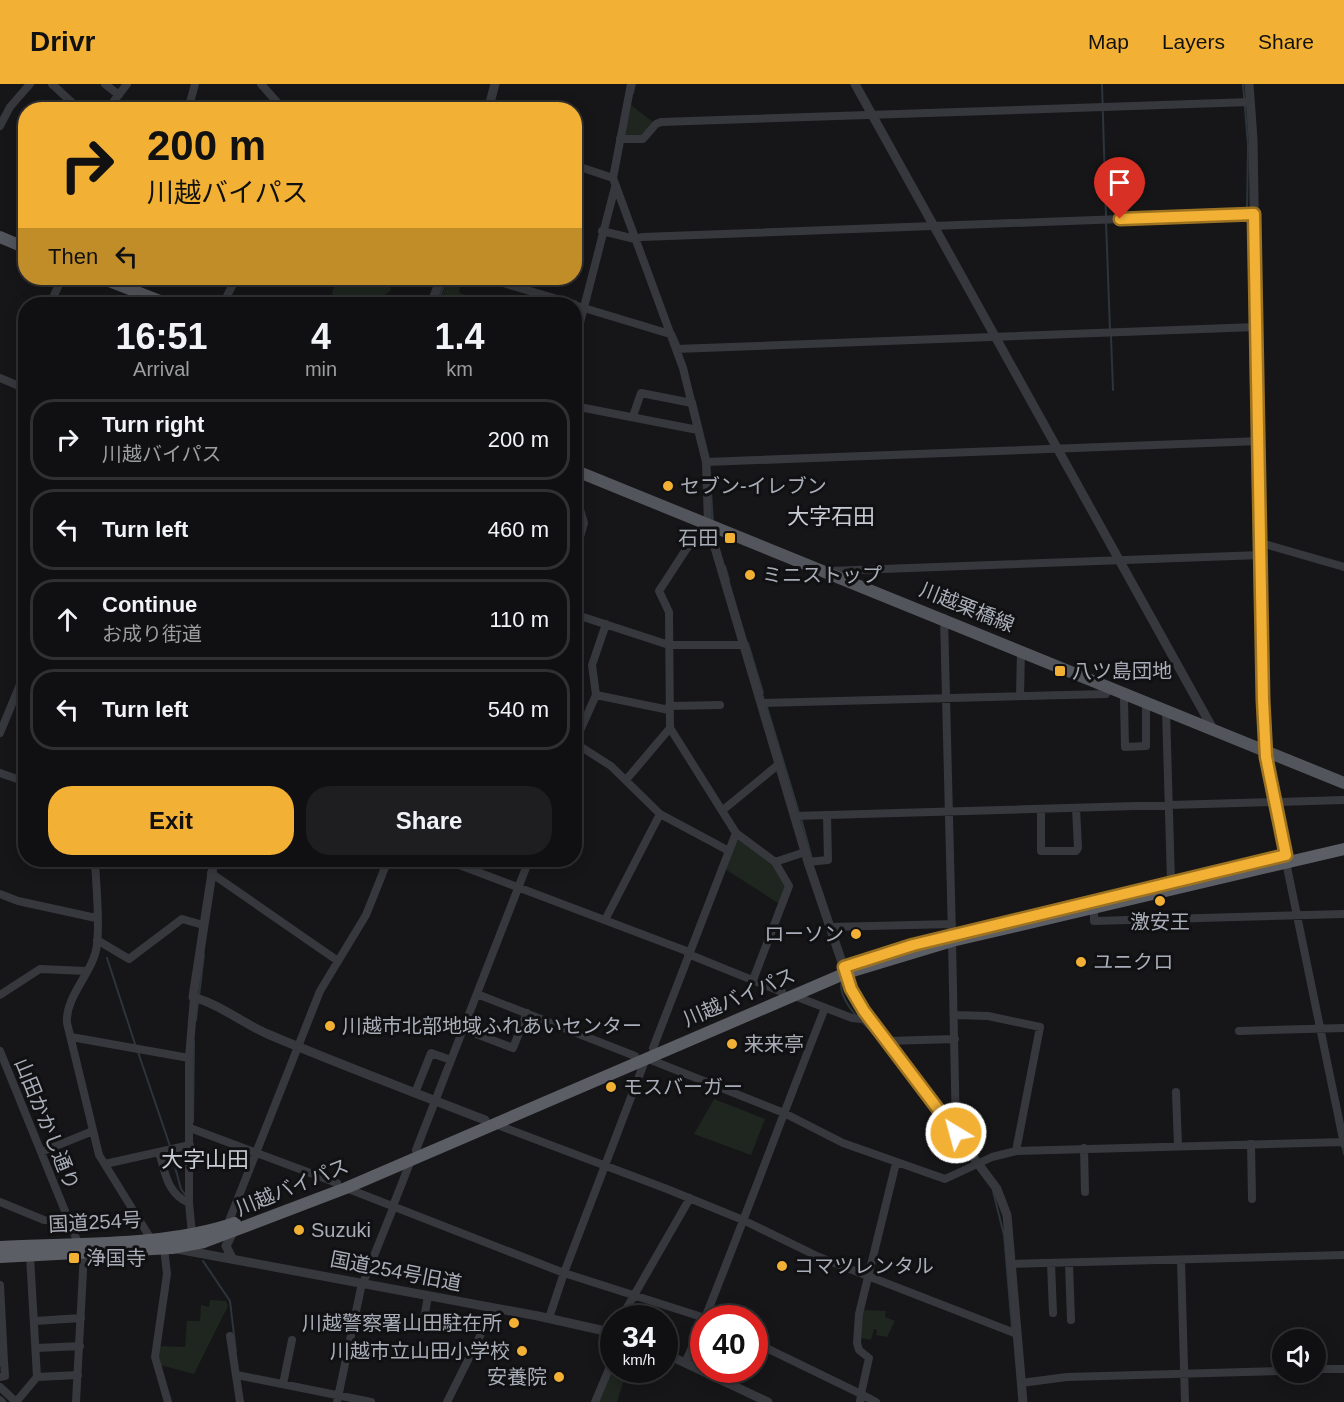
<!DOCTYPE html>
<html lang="en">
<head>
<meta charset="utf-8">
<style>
	:root { --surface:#101012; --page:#1e1e20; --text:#f1f3f6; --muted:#9c9d9f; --line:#303032; --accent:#f2b134 }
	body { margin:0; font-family:Arial,"Noto Sans JP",sans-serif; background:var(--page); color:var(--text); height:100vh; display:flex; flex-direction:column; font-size:22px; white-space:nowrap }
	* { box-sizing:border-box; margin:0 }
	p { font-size:20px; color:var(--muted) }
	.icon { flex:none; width:33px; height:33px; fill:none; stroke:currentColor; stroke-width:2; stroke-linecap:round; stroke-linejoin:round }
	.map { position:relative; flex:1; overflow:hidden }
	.side { position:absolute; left:18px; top:213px; width:564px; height:570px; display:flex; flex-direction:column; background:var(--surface); border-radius:24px; box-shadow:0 3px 15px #0003,0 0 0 2px var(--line) }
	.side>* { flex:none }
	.top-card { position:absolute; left:18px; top:18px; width:564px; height:183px; border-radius:24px; box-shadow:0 3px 15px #0003,0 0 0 2px var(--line); background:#f2b134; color:#111; overflow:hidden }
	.buttons { position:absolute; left:1272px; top:1245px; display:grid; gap:12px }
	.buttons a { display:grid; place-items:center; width:54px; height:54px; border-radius:50%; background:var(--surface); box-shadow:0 3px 15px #0003,0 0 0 2px var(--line); font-size:30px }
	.speed { position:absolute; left:600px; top:1221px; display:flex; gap:12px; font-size:30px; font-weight:700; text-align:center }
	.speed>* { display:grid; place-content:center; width:78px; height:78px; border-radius:50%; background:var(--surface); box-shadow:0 3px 15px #0003,0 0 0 2px var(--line); line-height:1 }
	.speed small { font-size:15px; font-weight:400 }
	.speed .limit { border:9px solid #d22; background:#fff; color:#111 }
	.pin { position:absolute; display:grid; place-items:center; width:51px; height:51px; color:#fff; margin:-62px -26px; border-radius:50% 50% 50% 0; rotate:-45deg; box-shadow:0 0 6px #0007 }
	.pin .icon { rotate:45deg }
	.me { position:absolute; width:66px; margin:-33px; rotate:323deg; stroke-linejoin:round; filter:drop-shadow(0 0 4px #0008) }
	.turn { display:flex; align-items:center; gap:21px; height:126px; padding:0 30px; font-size:27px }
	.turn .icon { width:78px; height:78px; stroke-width:2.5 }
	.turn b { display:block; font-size:42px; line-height:51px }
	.then { display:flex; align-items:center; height:57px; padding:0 30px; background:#0003; gap:12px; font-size:22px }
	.eta { display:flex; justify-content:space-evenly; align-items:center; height:102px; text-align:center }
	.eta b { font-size:36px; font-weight:600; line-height:42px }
	.primary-button { display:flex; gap:12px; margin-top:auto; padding:12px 30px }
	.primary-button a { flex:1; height:69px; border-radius:24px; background:var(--accent); color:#111; font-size:24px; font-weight:600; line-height:69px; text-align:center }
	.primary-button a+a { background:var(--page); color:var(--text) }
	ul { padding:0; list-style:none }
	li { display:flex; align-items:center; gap:18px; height:81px; margin:0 12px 9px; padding:0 18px; border:3px solid var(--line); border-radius:24px }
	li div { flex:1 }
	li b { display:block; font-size:22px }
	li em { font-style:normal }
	header { display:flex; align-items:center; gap:36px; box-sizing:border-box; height:84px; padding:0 30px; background:var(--accent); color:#111 }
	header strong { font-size:28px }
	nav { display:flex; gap:33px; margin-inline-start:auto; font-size:21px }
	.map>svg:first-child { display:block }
</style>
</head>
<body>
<header>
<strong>Drivr</strong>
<nav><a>Map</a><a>Layers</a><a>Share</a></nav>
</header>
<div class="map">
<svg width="1344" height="1318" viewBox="0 0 1344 1318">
	<rect width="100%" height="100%" fill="#161618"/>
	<!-- green -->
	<path fill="#1e261f" d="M631 21 653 38 641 54 624 52Z
		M349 194H357L372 199 378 194H390L391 206 374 220H331C332 205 333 197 349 194Z
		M449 194H462L459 208 470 214 467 220H459L442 211Z
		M738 754 773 779 788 803 781 821 725 785Z
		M714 1015 765 1035 751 1071 694 1050Z
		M210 1216 226 1217 228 1222 194 1290 160 1281 158 1262 185 1263 187 1237H200L201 1221 209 1223Z
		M863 1226 886 1227 885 1233 895 1237 887 1253 876 1251 877 1246 874 1245 871 1256 861 1254Z
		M610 1286 625 1293 617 1318H598Z"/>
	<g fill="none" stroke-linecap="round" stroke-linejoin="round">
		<!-- stream -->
		<path stroke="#2c353c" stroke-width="2" d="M1102 0 1106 132
			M1243 0 1248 61 1247 128
			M633 9 635 0
			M1248 133 1255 530 1261 658
			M1106 138 1110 246
			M437 220 447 194
			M674 249 680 263
			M1111 252 1113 306
			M695 318 709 375 713 439
			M725 482 729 496
			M748 559 763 609
			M766 620 799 729
			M1262 670 1272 717
			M801 734 812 775
			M107 874 136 963
			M842 896C838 909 849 923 857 933
			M199 912 204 870
			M196 936 198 918
			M861 937 880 956
			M138 968 170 1062
			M193 1038 194 957
			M1342 1061 1344 1070
			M171 1068 181 1105 187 1113
			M993 1107 1004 1151 1012 1244
			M203 1177 230 1217 236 1268"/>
		<!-- minor -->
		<path stroke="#37383d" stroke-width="8" d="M52 0 80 26
			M105 0 119 11
			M261 0 284 26
			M631 0 613 94 683 284 706 378 708 440
			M107 26 127 0
			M188 26 195 0
			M0 42 10 23 30 0
			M620 55H643L656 40 661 38 1250 18
			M574 81 613 94
			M602 147 635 155 642 153 1254 130
			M486 194 574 220
			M50 220 62 194
			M223 220 236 194
			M574 221 670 250
			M574 262 615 103
			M676 265 1256 243
			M0 294 26 305
			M18 302 26 284
			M574 322 698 346
			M633 332 641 309 692 319
			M706 378 1260 357
			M574 405 584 439 574 474
			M708 444 687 464 659 507 669 528 670 644 736 749 775 778 789 802 753 896
			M1261 459 1344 483
			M829 487 1261 471
			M574 530 669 561H742
			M944 534 952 851
			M1126 609 1124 615 1125 663 1146 662V618
			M596 611 669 626
			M1020 612 1021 566
			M761 619 1106 610 1109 602
			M669 622 720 621
			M1166 625 1171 798
			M0 649 26 586
			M575 659 611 682 660 730 729 767
			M574 660 596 611 592 581 606 540
			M1266 667 1286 771
			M0 689 26 698
			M626 696 670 644
			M723 726 779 680
			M1041 726V767H1076L1078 764 1076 724
			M794 732 1344 716
			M95 776C96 802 100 835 97 860 95 887 65 911 67 939L99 1071 151 1155
			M446 776 689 868
			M775 778 805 768
			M808 778 828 776 827 731
			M1286 778 1344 1060
			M211 789 338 877
			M0 810 18 817 96 834
			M1094 824V837L1344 830
			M605 836 660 730
			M830 843 952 840
			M97 856 129 875 182 835 203 841
			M952 857 956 1049
			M688 870 782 908
			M477 910 635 972
			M0 911 40 885 86 887
			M792 911 852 934 870 936
			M825 924C784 1027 746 1132 705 1234L564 1189 646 974 784 1029 843 1059 945 1095 992 1073 1016 1067 1344 1058
			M955 931 988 932 1040 943 1016 1067
			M463 945 513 964 527 929
			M1239 947 1344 944
			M71 953 189 974
			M887 957 955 955
			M653 964 736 749
			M0 967 78 1159
			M1176 1008 1178 1062
			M415 1009 431 969 451 976
			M495 1040 667 1105 743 1136 819 1173 1017 1250
			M190 1044 337 1099
			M1251 1060 1252 1115
			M1084 1064 1085 1108
			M416 1066 529 776
			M41 1068 93 1047
			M159 1068C165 1088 167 1110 189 1119
			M105 1080 190 1061
			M346 1104 564 1189 549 1234
			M0 1118 44 1136 69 1137
			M393 1122 411 1076
			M227 1142 320 907 366 831 388 776
			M192 1150 189 1119V974L194 913
			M164 1164 167 1190 155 1273 168 1318
			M1181 1176 1185 1318
			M1051 1179 1053 1229
			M1069 1179 1071 1236
			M1011 1180 1344 1171
			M363 1199 394 1122
			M0 1201 4 1278H0
			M621 1234 690 1114
			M35 1237 81 1234
			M422 1246 428 1212
			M230 1252 240 1318
			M754 1258 861 1310 860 1318
			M37 1264 80 1262
			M685 1279 704 1237
			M1316 1285H1344
			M237 1291 371 1318
			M0 1293 5 1292 4 1278
			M37 1293 78 1291
			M1021 1299 1067 1293 1282 1287
			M283 1300 292 1256
			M0 1303 16 1318
			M0 1316 2 1318
			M16 1318 37 1293 30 1172
			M76 1318 84 1168
			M337 1318 362 1199
			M447 1318 494 1224
			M595 1318 614 1273
			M876 1318 861 1310 869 1274 859 1266 857 1259 859 1230 896 1079"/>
		<!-- tertiary -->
		<path stroke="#37383d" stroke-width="9" d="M855 0 1213 645
			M1249 0 1253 55 1261 528 1266 667
			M488 26 495 0
			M431 220 441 194
			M708 440 808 778 851 905 864 927 997 1105 1007 1131 1023 1318
			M214 776 193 913C222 921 243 940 270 951 341 981 413 1008 485 1036
			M177 1165 538 1232 614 1249
			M232 1174 226 1162 233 1148
			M664 1269 768 1318"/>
		<!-- primary -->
		<path stroke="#53555c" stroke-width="12" d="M0 153 26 164
			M101 194 168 220
			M574 386 1344 699"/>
		<!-- trunk -->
		<path stroke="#5b5e65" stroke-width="12" d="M0 1163C74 1159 165 1163 235 1139
			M0 1173 172 1164 204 1158 346 1104 846 889 952 857 1344 765"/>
	</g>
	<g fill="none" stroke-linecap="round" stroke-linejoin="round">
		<!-- route casing -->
		<g stroke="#9d7322" stroke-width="15">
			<path id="route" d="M956 1049 864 927 851 905 844 883 913 861 1286 771 1266 673 1263 616 1254 130 1120 135"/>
		</g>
		<!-- route -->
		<use href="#route" stroke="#f2b134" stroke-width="10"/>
	</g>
	<!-- markers -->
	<g fill="#f2b134" stroke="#111113" stroke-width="2">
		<circle cx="668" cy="402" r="6"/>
		<rect x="724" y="448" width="12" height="12" rx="3"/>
		<circle cx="750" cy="491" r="6"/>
		<rect x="1054" y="581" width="12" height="12" rx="3"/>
		<circle cx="1160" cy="817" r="6"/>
		<circle cx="856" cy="850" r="6"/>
		<circle cx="1081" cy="878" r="6"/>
		<circle cx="330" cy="942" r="6"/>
		<circle cx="732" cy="960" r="6"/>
		<circle cx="611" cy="1003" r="6"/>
		<circle cx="299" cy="1146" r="6"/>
		<rect x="68" y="1168" width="12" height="12" rx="3"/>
		<circle cx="782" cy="1182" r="6"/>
		<circle cx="514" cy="1239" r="6"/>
		<circle cx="522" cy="1267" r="6"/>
		<circle cx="559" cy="1293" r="6"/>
	</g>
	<g text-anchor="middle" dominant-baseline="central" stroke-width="6" stroke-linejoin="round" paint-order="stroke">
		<!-- poi labels -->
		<g font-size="20" fill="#a8adb8" stroke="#111113" text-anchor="start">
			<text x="680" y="402">セブン-イレブン</text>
			<text x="718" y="454" text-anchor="end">石田</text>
			<text x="762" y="491">ミニストップ</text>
			<text x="1072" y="587">八ツ島団地</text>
			<text x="1160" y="838" text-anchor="middle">激安王</text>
			<text x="844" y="850" text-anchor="end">ローソン</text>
			<text x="1093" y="878">ユニクロ</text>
			<text x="342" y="942">川越市北部地域ふれあいセンター</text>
			<text x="744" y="960">来来亭</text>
			<text x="623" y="1003">モスバーガー</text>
			<text x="311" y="1146">Suzuki</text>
			<text x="86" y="1174">浄国寺</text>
			<text x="794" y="1182">コマツレンタル</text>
			<text x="502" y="1239" text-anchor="end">川越警察署山田駐在所</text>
			<text x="510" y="1267" text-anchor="end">川越市立山田小学校</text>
			<text x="547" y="1293" text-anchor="end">安養院</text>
		</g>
		<!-- street labels -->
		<g font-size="20" fill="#a8adb8" stroke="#111113">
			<text transform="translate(967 523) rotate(22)">川越栗橋線</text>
			<text transform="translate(739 913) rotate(-23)">川越バイパス</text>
			<text transform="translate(47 1040) rotate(68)">山田かかし通り</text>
			<text transform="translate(292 1103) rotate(-22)">川越バイパス</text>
			<text transform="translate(95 1138) rotate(-3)">国道254号</text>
			<text transform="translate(396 1187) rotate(11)">国道254号旧道</text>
		</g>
		<!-- quarter labels -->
		<g font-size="22" fill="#c9ccd4" stroke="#111113">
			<text x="831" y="432">大字石田</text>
			<text x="205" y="1075">大字山田</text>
		</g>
	</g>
</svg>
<div class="buttons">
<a><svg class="icon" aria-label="sound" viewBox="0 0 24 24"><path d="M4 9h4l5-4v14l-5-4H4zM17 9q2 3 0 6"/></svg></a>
</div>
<div class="speed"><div>34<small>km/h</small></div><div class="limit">40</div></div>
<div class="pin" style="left:1120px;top:135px;background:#d93025"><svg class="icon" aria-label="arrive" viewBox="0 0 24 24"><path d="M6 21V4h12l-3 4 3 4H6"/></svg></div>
<svg class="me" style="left:956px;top:1049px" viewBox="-20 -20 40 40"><circle r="17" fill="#f2b134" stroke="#fff" stroke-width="3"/><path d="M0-11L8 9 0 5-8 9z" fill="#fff"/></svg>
<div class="top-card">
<div class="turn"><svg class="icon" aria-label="right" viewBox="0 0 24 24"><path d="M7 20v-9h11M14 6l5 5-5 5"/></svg><div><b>200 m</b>川越バイパス</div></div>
<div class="then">Then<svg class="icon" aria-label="left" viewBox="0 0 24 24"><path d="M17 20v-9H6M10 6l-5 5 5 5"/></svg></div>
</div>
<section class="side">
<div class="eta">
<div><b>16:51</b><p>Arrival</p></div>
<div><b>4</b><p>min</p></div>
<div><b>1.4</b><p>km</p></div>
</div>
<ul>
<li><svg class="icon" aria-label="right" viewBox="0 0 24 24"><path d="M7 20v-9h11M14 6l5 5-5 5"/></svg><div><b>Turn right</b><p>川越バイパス</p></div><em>200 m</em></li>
<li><svg class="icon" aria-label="left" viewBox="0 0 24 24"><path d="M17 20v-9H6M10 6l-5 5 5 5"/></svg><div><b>Turn left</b></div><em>460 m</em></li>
<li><svg class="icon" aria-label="ahead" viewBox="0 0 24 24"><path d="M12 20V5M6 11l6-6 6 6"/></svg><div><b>Continue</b><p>お成り街道</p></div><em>110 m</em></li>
<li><svg class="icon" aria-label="left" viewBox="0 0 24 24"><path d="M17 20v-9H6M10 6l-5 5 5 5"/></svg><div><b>Turn left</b></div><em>540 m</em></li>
</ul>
<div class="primary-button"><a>Exit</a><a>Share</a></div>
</section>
</div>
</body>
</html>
